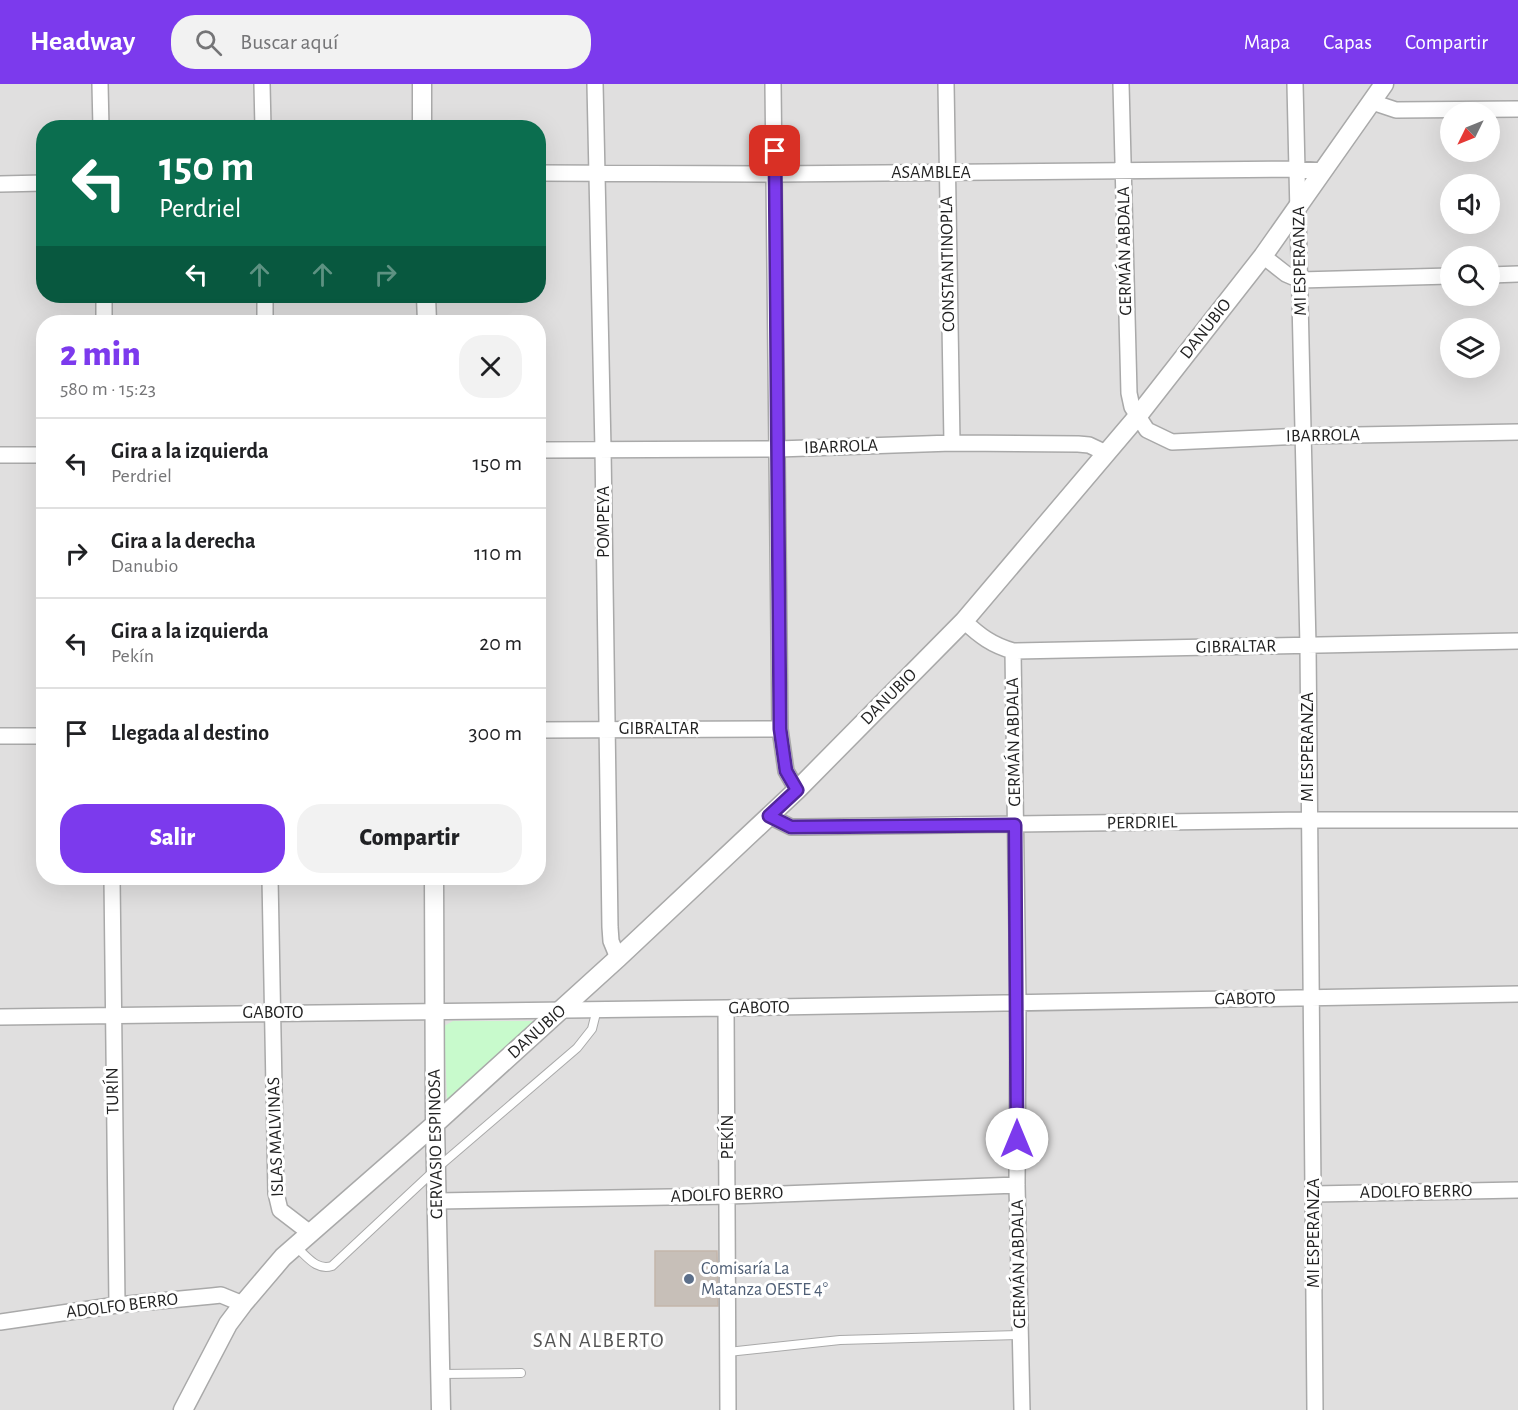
<!DOCTYPE html>
<html lang="es">
<head>
<meta charset="utf-8">
<style>
	:root { --surface:#fff; --page:#f2f2f2; --text:#202124; --muted:#757577; --line:#e0e0e0; --accent:#7c3aed }
	body { margin:0; font-family:"Alegreya Sans",sans-serif; background:var(--page); color:var(--text); height:100vh; display:flex; flex-direction:column; font-size:22px; white-space:nowrap }
	* { box-sizing:border-box; margin:0 }
	p { font-size:20px; color:var(--muted) }
	.icon { flex:none; width:33px; height:33px; fill:none; stroke:currentColor; stroke-width:2; stroke-linecap:round; stroke-linejoin:round }
	.map { position:relative; flex:1; overflow:hidden }
	.panel { position:absolute; left:36px; top:231px; width:510px; height:570px; display:flex; flex-direction:column; background:var(--surface); border-radius:24px; box-shadow:0 6px 24px #0002 }
	.panel>* { flex:none }
	.hud { position:absolute; left:36px; top:36px; width:510px; height:183px; border-radius:24px; box-shadow:0 6px 24px #0002; background:#0b6e4f; color:#fff; overflow:hidden }
	.needle { width:39px; rotate:227deg }
	.fabs { position:absolute; left:1440px; top:18px; display:grid; gap:12px }
	.fabs a { display:grid; place-items:center; width:60px; height:60px; border-radius:50%; background:var(--surface); box-shadow:0 6px 24px #0002; font-size:30px }
	.pin { position:absolute; display:grid; place-items:center; width:51px; height:51px; color:#fff; margin:-26px; border-radius:12px; box-shadow:0 3px 9px #0006 }
	.me { position:absolute; width:66px; margin:-33px; rotate:0deg; stroke-linejoin:round; filter:drop-shadow(0 0 4px #0008) }
	.turn { display:flex; align-items:center; gap:21px; height:126px; padding:0 24px; font-size:27px }
	.turn .icon { width:78px; height:78px; stroke-width:2.5 }
	.turn b { display:block; font-size:42px; line-height:51px }
	.lanes { display:flex; align-items:center; height:57px; padding:0 24px; background:#0003; justify-content:center; gap:30px; direction:ltr }
	.lanes .off { opacity:.35 }
	.round { display:grid; place-items:center; flex:none; width:63px; height:63px; border-radius:24px; background:var(--page) }
	.headline { display:flex; align-items:center; justify-content:space-between; height:102px; padding:0 24px }
	h1 { font-size:36px; font-weight:800; line-height:45px; color:var(--accent) }
	.button { display:flex; gap:12px; margin-top:auto; padding:12px 24px }
	.button a { flex:1; height:69px; border-radius:24px; background:var(--accent); color:#fff; font-size:24px; font-weight:800; line-height:69px; text-align:center }
	.button a+a { background:var(--page); color:var(--text) }
	ul { padding:0; list-style:none }
	li { display:flex; align-items:center; gap:18px; height:90px; padding:0 24px; border-top:2px solid var(--line) }
	li div { flex:1 }
	li b { display:block; font-size:22px }
	li em { font-style:normal }
	header { display:flex; align-items:center; gap:36px; box-sizing:border-box; height:84px; padding:0 30px; background:var(--accent); color:#fff }
	header strong { font-size:28px }
	nav { display:flex; gap:33px; margin-inline-start:auto; font-size:21px }
	.search { width:420px; height:54px; background:var(--page); display:flex; align-items:center; gap:15px; box-sizing:border-box; padding:0 21px; border-radius:24px; color:var(--muted); font-size:22px }
	.map>svg:first-child { display:block }
</style>
</head>
<body>
<header>
<strong>Headway</strong>
<div class="search"><svg class="icon" aria-label="search" viewBox="0 0 24 24"><circle cx="10" cy="10" r="6"/><path d="M15 15l6 6"/></svg>Buscar aquí</div>
<nav><a>Mapa</a><a>Capas</a><a>Compartir</a></nav>
</header>
<div class="map">
<svg width="1518" height="1326" viewBox="0 0 1518 1326">
	<rect width="100%" height="100%" fill="#f2efe9"/>
	<!-- residential -->
	<path fill="#e0dfdf" fill-rule="evenodd" d="M0 0H1518V1326H0ZM1450 28H1490V68H1450ZM44 44H538V212H44ZM1450 100H1490V140H1450ZM1450 172H1490V212H1450ZM44 238H538V794H44ZM1450 244H1490V284H1450Z"/>
	<!-- park -->
	<path fill="#c8facc" d="M453 937H535L447 1016 444 942Z"/>
	<!-- building -->
	<path fill="#c7bfb8" stroke="#c4b6ab" stroke-width="1.5" d="M655 1167H717L718 1222H655Z"/>
	<g fill="none" stroke-linecap="round" stroke-linejoin="round">
		<!-- service casing -->
		<g stroke="#a9a9a9" stroke-width="10">
			<path id="service" d="M296 1163C307 1172 316 1187 332 1182L436 1085 577 964 592 945 597 925
				M728 1268 840 1256 1020 1251
				M440 1290 521 1289"/>
		</g>
		<!-- minor casing -->
		<g stroke="#a9a9a9" stroke-width="18">
			<path id="minor" d="M100 0 101 44
				M262 0 263 44
				M595 0 603 365 610 843 611 857 618 874
				M773 0 780 645 786 687 797 706
				M946 0 952 359
				M1121 0 1129 309 1132 323 1147 346 1172 358 1303 352 1518 348
				M1295 0 1308 562 1315 1326
				M1372 18 1396 26 1518 25
				M538 89 775 90 1297 85 1323 87
				M0 100 44 99
				M1263 172 1286 190 1300 196 1450 192
				M1490 191 1518 190
				M104 212V238
				M265 212V238
				M538 366 778 365 952 359 1078 360 1089 361 1106 369
				M0 371H44
				M964 537C980 552 992 561 1013 567L1518 557
				M1013 567 1018 919 1017 1101 1022 1326
				M538 646 780 645
				M0 652H44
				M769 732 791 743H803L1308 736H1518
				M112 794 117 1221
				M270 794 276 1109 280 1126 310 1149
				M726 924 728 1326
				M0 933 726 924 1518 910
				M1314 1110 1518 1106
				M437 1117 728 1112 1017 1101
				M0 1238 117 1221 212 1212 221 1211 243 1220"/>
		</g>
		<!-- tertiary casing -->
		<g stroke="#a9a9a9" stroke-width="21">
			<path id="tertiary" d="M422 0V44
				M426 212 427 238
				M434 794 435 1040 441 1326
				M183 1326 228 1240 243 1220 283 1173 435 1040 618 874 797 706 964 537 1137 333 1263 172 1384 0"/>
		</g>
		<!-- service -->
		<use href="#service" stroke="#fff" stroke-width="8"/>
		<!-- minor -->
		<use href="#minor" stroke="#fff" stroke-width="15"/>
		<!-- tertiary -->
		<use href="#tertiary" stroke="#fff" stroke-width="18"/>
	</g>
	<g fill="none" stroke-linecap="round" stroke-linejoin="round">
		<!-- route casing -->
		<g stroke="#51269a" stroke-width="15">
			<path id="route" d="M775 67 780 645 786 687 797 706 769 732 791 743 1015 741 1017 1055"/>
		</g>
		<!-- route -->
		<use href="#route" stroke="#7c3aed" stroke-width="10"/>
	</g>
	<!-- markers -->
	<circle fill="#5c6f8a" stroke="#fff" stroke-width="2" cx="689" cy="1195" r="6"/>
	<g text-anchor="middle" dominant-baseline="central" stroke-width="6" stroke-linejoin="round" paint-order="stroke">
		<!-- street labels -->
		<g font-size="18" fill="#222" stroke="#fff">
			<text x="931" y="89">ASAMBLEA</text>
			<text transform="translate(1125 167) rotate(-91)">GERMÁN ABDALA</text>
			<text transform="translate(1300 177) rotate(-91)">MI ESPERANZA</text>
			<text transform="translate(948 180) rotate(-91)">CONSTANTINOPLA</text>
			<text transform="translate(1206 245) rotate(-52)">DANUBIO</text>
			<text transform="translate(1323 352) rotate(-1)">IBARROLA</text>
			<text transform="translate(841 363) rotate(-2)">IBARROLA</text>
			<text transform="translate(604 438) rotate(-90)">POMPEYA</text>
			<text transform="translate(1236 563) rotate(-1)">GIBRALTAR</text>
			<text transform="translate(889 613) rotate(-45)">DANUBIO</text>
			<text x="659" y="645">GIBRALTAR</text>
			<text transform="translate(1014 658) rotate(-91)">GERMÁN ABDALA</text>
			<text transform="translate(1308 663) rotate(-90)">MI ESPERANZA</text>
			<text transform="translate(1142 739) rotate(-1)">PERDRIEL</text>
			<text transform="translate(1245 915) rotate(-1)">GABOTO</text>
			<text transform="translate(759 924) rotate(-1)">GABOTO</text>
			<text x="273" y="929">GABOTO</text>
			<text transform="translate(537 948) rotate(-42)">DANUBIO</text>
			<text transform="translate(113 1007) rotate(-91)">TURÍN</text>
			<text transform="translate(276 1053) rotate(-92)">ISLAS MALVINAS</text>
			<text transform="translate(728 1053) rotate(-90)">PEKÍN</text>
			<text transform="translate(436 1060) rotate(-91)">GERVASIO ESPINOSA</text>
			<text transform="translate(1416 1108) rotate(-1)">ADOLFO BERRO</text>
			<text transform="translate(727 1111) rotate(-2)">ADOLFO BERRO</text>
			<text transform="translate(1314 1149) rotate(-90)">MI ESPERANZA</text>
			<text transform="translate(1019 1180) rotate(-91)">GERMÁN ABDALA</text>
			<text transform="translate(122 1222) rotate(-7)">ADOLFO BERRO</text>
		</g>
		<!-- service labels -->
		<g font-size="18" fill="#4e5e75" stroke="#fff" text-anchor="start">
			<text x="701" y="1185">Comisaría La<tspan x="701" dy="21">Matanza OESTE 4°</tspan></text>
		</g>
		<!-- quarter labels -->
		<g font-size="21" letter-spacing="1.5" fill="#555" stroke="#fff">
			<text x="599" y="1256">SAN ALBERTO</text>
		</g>
	</g>
</svg>
<div class="fabs">
<a><svg class="needle" viewBox="-14 -14 28 28"><path d="M0-13l5 13h-10z" fill="#e53935"/><path d="M0 13l5-13h-10z" fill="#757577"/></svg></a>
<a><svg class="icon" aria-label="sound" viewBox="0 0 24 24"><path d="M4 9h4l5-4v14l-5-4H4zM17 9q2 3 0 6"/></svg></a>
<a><svg class="icon" aria-label="search" viewBox="0 0 24 24"><circle cx="10" cy="10" r="6"/><path d="M15 15l6 6"/></svg></a>
<a><svg class="icon" aria-label="layers" viewBox="0 0 24 24"><path d="M12 4l9 5-9 5-9-5zM3 14l9 5 9-5"/></svg></a>
</div>
<div class="pin" style="left:775px;top:67px;background:#d93025"><svg class="icon" aria-label="arrive" viewBox="0 0 24 24"><path d="M6 21V4h12l-3 4 3 4H6"/></svg></div>
<svg class="me" style="left:1017px;top:1055px" viewBox="-20 -20 40 40"><circle r="19" fill="#fff"/><path d="M0-13L10 11 0 6-10 11z" fill="#7c3aed"/></svg>
<div class="hud">
<div class="turn"><svg class="icon" aria-label="left" viewBox="0 0 24 24"><path d="M17 20v-9H6M10 6l-5 5 5 5"/></svg><div><b>150 m</b>Perdriel</div></div>
<div class="lanes"><svg class="icon" aria-label="left" viewBox="0 0 24 24"><path d="M17 20v-9H6M10 6l-5 5 5 5"/></svg><svg class="icon off" aria-label="ahead" viewBox="0 0 24 24"><path d="M12 20V5M6 11l6-6 6 6"/></svg><svg class="icon off" aria-label="ahead" viewBox="0 0 24 24"><path d="M12 20V5M6 11l6-6 6 6"/></svg><svg class="icon off" aria-label="right" viewBox="0 0 24 24"><path d="M7 20v-9h11M14 6l5 5-5 5"/></svg></div>
</div>
<section class="panel">
<div class="headline"><div><h1>2 min</h1><p>580 m · 15:23</p></div><a class="round"><svg class="icon" aria-label="close" viewBox="0 0 24 24"><path d="M6 6l12 12M18 6L6 18"/></svg></a></div>
<ul>
<li><svg class="icon" aria-label="left" viewBox="0 0 24 24"><path d="M17 20v-9H6M10 6l-5 5 5 5"/></svg><div><b>Gira a la izquierda</b><p>Perdriel</p></div><em>150 m</em></li>
<li><svg class="icon" aria-label="right" viewBox="0 0 24 24"><path d="M7 20v-9h11M14 6l5 5-5 5"/></svg><div><b>Gira a la derecha</b><p>Danubio</p></div><em>110 m</em></li>
<li><svg class="icon" aria-label="left" viewBox="0 0 24 24"><path d="M17 20v-9H6M10 6l-5 5 5 5"/></svg><div><b>Gira a la izquierda</b><p>Pekín</p></div><em>20 m</em></li>
<li><svg class="icon" aria-label="arrive" viewBox="0 0 24 24"><path d="M6 21V4h12l-3 4 3 4H6"/></svg><div><b>Llegada al destino</b></div><em>300 m</em></li>
</ul>
<div class="button"><a>Salir</a><a>Compartir</a></div>
</section>
</div>
</body>
</html>
